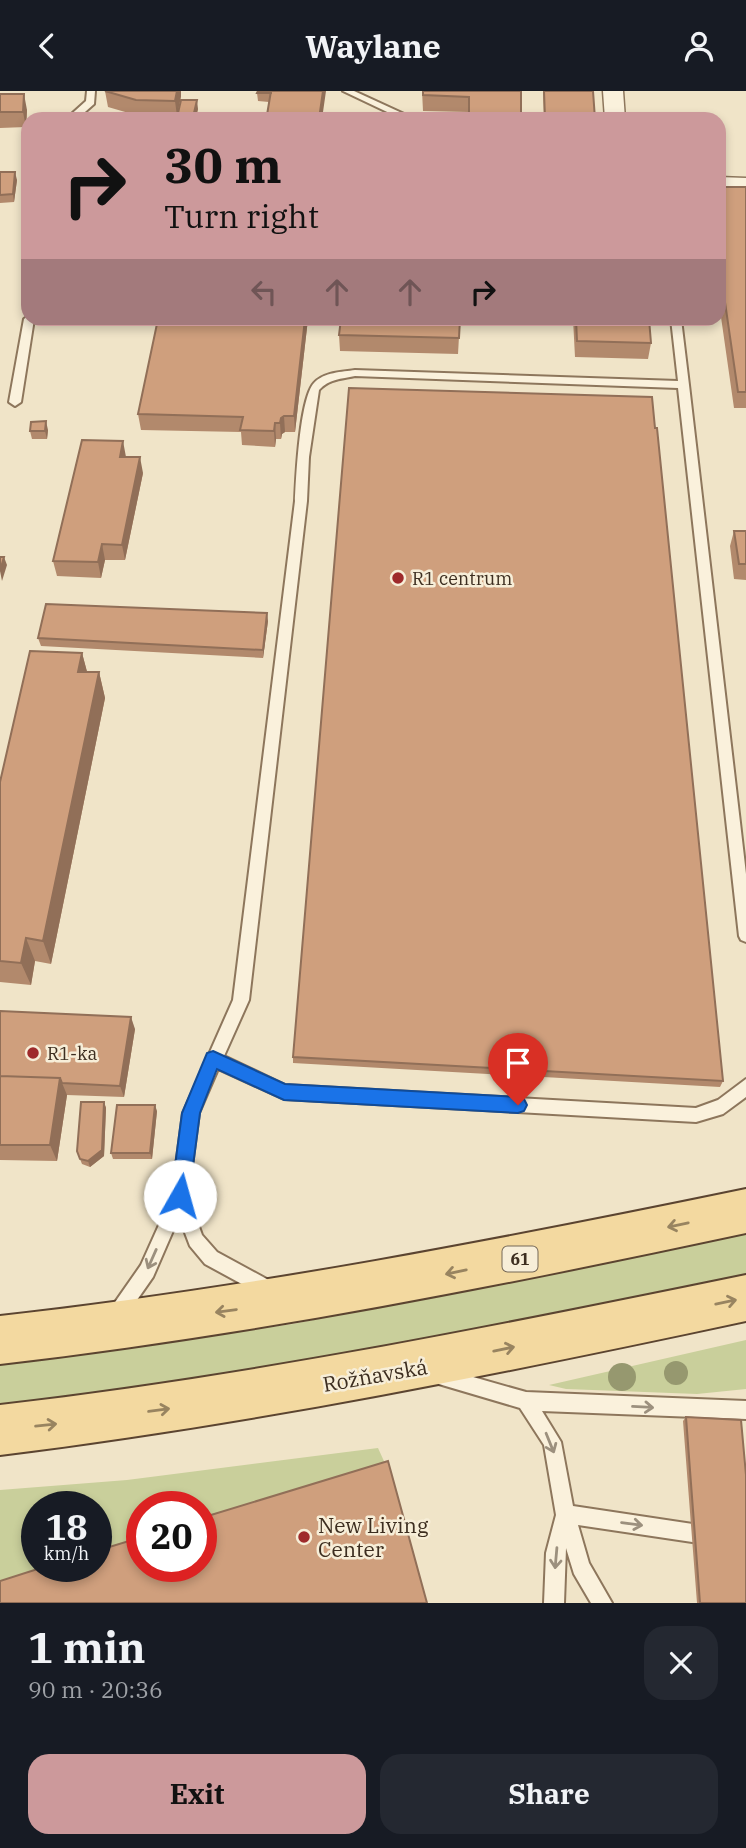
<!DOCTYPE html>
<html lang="en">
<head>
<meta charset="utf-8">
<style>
	:root { --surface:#171b24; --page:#242831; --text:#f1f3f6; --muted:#9ea1a6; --accent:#cc999b }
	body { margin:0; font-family:"IBM Plex Serif",serif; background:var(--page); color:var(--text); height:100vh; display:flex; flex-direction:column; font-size:26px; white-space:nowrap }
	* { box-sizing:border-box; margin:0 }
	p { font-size:23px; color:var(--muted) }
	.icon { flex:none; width:38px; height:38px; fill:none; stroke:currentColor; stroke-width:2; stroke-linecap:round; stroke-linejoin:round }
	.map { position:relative; height:1512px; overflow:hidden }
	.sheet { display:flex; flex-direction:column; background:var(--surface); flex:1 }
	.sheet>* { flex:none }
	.banner { position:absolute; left:21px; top:21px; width:705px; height:214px; border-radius:21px; box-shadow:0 4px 10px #0003; background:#cc999b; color:#111; overflow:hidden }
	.speed { position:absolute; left:21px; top:1400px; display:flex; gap:14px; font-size:35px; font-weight:700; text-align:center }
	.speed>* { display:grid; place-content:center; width:91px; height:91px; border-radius:50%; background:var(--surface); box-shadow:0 4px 10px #0003; line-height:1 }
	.speed small { font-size:18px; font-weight:400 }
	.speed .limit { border:10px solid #d22; background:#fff; color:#111 }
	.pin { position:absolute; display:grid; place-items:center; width:60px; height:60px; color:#fff; margin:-72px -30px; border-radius:50% 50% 50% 0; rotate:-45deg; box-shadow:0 0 7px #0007 }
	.pin .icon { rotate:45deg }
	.me { position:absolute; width:77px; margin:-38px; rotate:7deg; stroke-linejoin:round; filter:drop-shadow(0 0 5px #0008) }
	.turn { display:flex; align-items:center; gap:24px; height:147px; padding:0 28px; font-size:32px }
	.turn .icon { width:91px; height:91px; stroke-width:2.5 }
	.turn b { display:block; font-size:49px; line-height:60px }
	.lanes { display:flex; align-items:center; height:66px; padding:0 28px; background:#0003; justify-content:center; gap:35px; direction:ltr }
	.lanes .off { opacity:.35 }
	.round { display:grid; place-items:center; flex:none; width:74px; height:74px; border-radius:21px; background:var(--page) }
	.headline { display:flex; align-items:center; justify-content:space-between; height:119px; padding:0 28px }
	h1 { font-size:42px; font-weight:700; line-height:52px }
	.action { display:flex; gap:14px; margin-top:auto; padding:14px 28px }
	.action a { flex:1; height:80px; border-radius:21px; background:var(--accent); color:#111; font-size:28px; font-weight:700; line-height:80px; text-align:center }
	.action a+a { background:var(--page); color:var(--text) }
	header { display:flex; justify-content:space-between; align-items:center; height:91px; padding:0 28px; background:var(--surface); font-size:32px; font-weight:700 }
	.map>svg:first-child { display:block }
</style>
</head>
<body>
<header><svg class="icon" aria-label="back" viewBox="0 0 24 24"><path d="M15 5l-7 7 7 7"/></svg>Waylane<svg class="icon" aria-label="person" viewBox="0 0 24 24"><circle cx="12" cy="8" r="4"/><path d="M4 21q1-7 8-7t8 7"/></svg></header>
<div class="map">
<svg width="746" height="1512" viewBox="0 0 746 1512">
	<rect width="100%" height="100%" fill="#f0e4c8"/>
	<!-- green -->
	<path fill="#c9cf9b" d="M746 1143V1184L326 1272 0 1315V1272L293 1233Z
		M746 1249V1298L697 1303 566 1298 549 1294Z
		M378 1357 388 1379 201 1436V1416H142V1455L96 1469V1416H37V1475H77L0 1497V1399L127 1389Z"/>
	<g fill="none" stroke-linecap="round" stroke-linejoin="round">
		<!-- service casing -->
		<g stroke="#8d765c" stroke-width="4">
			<path id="service" d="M87 0H95L94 13 77 28H66L86 10Z
				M343 0H354L415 28H402Z
				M28 225V228H34L21 311 15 315 9 311 24 228Z
				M671 228H681L689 294 746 783V851L741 849 739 845 678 297 355 285C341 288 329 288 319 299L309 366 307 410 249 909 224 965 285 994 696 1017 718 1009 746 988V1006L723 1023 696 1031 284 1008 218 978 199 1022 188 1105 202 1144 217 1161 274 1192 276 1198 274 1204 268 1206 262 1204 205 1173 190 1155 179 1126 153 1186 123 1229 117 1232 111 1229 108 1223 111 1217 141 1174 172 1105 183 1022 233 909 295 410C296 387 300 307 314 292 324 281 342 281 355 279L678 290Z
				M438 1276 526 1301 746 1310V1328L542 1320 561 1351 573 1415 746 1441V1459L578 1434 589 1472 612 1512H591L574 1483 566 1457 564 1512H544L546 1462 556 1424 544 1354 520 1317 432 1291 429 1285 432 1279Z"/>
		</g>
		<!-- minor casing -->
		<g stroke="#8d765c" stroke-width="3">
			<path id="minor" d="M603 0H623L625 28H605Z
				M719 86 746 87V99L719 98Z"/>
		</g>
		<!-- primary casing -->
		<g stroke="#5b4430" stroke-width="4">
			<path id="primary" d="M746 1098V1142C499 1195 251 1244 0 1273V1225C251 1197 499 1149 746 1098Z
				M746 1184V1230C498 1283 251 1333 0 1364V1314C251 1285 498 1235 746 1184Z"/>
		</g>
		<!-- service -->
		<use href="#service" fill="#faf1dc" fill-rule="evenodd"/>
		<!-- minor -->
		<use href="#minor" fill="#faf1dc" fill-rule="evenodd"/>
		<!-- primary -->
		<use href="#primary" fill="#f3d9a0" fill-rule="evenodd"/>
	</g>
	<!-- trees -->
	<g fill="#96986f">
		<circle cx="676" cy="1282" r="12"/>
		<circle cx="622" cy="1286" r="14"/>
	</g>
	<!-- wall -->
	<path fill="#b2896c" d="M105 0 181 5 177 25H139L108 16Z
		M326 0 267 24 269 11 258 10 257 2Z
		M422 0H521V28H468L469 21 423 20Z
		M543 0H593L595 28H544Z
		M0 3 27 19 26 36 0 37Z
		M198 18 196 28H179L178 22Z
		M0 81 17 89 14 111 0 112Z
		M719 96H746V317H734L719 212Z
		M308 228 295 341H285L282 343 281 348H276L275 356 242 354 241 341 141 339 138 323Z
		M460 228 458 263 340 260 339 244Z
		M573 228H649L651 252 648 268 575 266Z
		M48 339 47 348H32L30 340Z
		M143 382 125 469H105L101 487 57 485 53 470Z
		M734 440H746V489L734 488 730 455Z
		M268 530 263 567 41 555 38 547Z
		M82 562 87 581H99L105 607 51 873 35 870 31 894 0 891V691Z
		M0 920 135 938 124 1006 67 1004 57 1070 0 1069Z
		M293 966 723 990 720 996 293 972Z
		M104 1011 106 1017 104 1065 90 1076 82 1073 80 1068Z
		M157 1020 152 1068H113L111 1062Z
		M686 1326 746 1512H697L683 1330Z"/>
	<!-- shaded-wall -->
	<path fill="#916f58" d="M177 0H181V5L177 25 175 10Z
		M323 0H326L322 28H319Z
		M24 3 27 19 26 36 23 21Z
		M197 9 198 18 195 28 194 22Z
		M15 81 17 89 14 111 13 103Z
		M305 228H308L295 341 294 325Z
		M284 325 285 341 282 343 281 348 280 332 281 327Z
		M46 330 48 339 47 348 45 340Z
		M275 332 276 348 275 356 274 340Z
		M123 350 126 366H120Z
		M140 366 143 382 125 469 122 454Z
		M102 453 105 469 101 487 98 471Z
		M4 466 7 474 2 490 0 480Z
		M267 522 268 530 263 567V559Z
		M82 562 89 588 78 581Z
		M99 581 105 607 51 873 43 850Z
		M26 847 35 870 31 894 21 872Z
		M131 926 135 938 124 1006 120 995Z
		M60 987 67 1004 57 1070 50 1054Z
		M104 1011 106 1017 104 1065 90 1076 88 1070Z
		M155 1014 157 1020 152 1068 150 1062Z"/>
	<!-- building -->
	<path fill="#cf9f7d" stroke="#916f58" stroke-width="2" d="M105 0H177L175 10 136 9Z
		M258 0H271V2H257Z
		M271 0H323L319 28H251L252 23 267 24Z
		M423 0H521V28L469 26V6L423 4Z
		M544 0H593L595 28H545Z
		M0 3H24L23 21H0Z
		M181 9H197L194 22H178Z
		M0 81H15L13 103 0 104Z
		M719 96H746V301H738L719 170Z
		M158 228H305L294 325H284L281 327 280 332H275L274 340 240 339 243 326 138 323Z
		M341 228H460L459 247 339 244Z
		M576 228H649L651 252 577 250Z
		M349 297 652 306 655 337H657L723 990 293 966Z
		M46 330 45 340H30L31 331Z
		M82 349 123 350 120 366H140L122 454 102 453 98 471 53 470Z
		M734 440H746V473H739Z
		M0 466H4L0 480Z
		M46 513 267 522 263 559 38 547Z
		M30 560 82 562 78 581H99L43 850 26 847 21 872 0 870V691Z
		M0 920 131 926 120 995 62 992 60 987 0 985Z
		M0 985 60 987 50 1054H0Z
		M81 1011H104L102 1059 88 1070 80 1068 77 1060Z
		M117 1014H155L150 1062H111Z
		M686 1326 741 1329 746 1384V1512H700Z
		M388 1370 427 1512H0V1490L47 1475H96V1460L142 1446V1475H201V1427Z"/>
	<!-- one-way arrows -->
	<defs><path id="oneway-shaft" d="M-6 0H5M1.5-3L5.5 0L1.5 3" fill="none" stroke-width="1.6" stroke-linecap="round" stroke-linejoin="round" transform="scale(1.75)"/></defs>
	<g stroke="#988460">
		<use href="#oneway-shaft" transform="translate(678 1134) rotate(168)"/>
		<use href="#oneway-shaft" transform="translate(456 1181) rotate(168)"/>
		<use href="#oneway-shaft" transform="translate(726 1211) rotate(-12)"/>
		<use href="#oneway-shaft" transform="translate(226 1220) rotate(172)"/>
		<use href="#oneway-shaft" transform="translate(504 1258) rotate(-12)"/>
		<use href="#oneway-shaft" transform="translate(159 1319) rotate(-8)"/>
		<use href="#oneway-shaft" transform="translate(46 1334) rotate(-6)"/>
	</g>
	<g stroke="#9c907e">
		<use href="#oneway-shaft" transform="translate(152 1168) rotate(114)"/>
		<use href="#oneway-shaft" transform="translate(643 1316) rotate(3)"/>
		<use href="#oneway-shaft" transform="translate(550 1352) rotate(68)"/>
		<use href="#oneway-shaft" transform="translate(632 1433) rotate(8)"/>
		<use href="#oneway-shaft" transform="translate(556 1467) rotate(95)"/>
	</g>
	<!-- route -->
	<path fill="#1a73e8" stroke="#114b97" stroke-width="2" d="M213 960 285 993 518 1006 524 1008 527 1014 524 1020 518 1022 284 1009 217 978 200 1022 189 1105 186 1112 180 1114 173 1112 171 1105 182 1022 207 962Z"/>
	<!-- markers -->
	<g fill="#9e2a2b" stroke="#f7eed8" stroke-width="2.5">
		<circle cx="398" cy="487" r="7"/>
		<circle cx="33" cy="962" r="7"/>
		<circle cx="304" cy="1446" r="7"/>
	</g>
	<g text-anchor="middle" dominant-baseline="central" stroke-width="5" stroke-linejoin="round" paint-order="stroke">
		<!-- shield labels -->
		<rect fill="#f7eed8" stroke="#756857" stroke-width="2" x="502.5" y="1155.5" width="35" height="25" rx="5"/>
		<g font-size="16" font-weight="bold" fill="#3d2e20">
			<text x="520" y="1168">61</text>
		</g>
		<!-- poi labels -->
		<g font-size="18" fill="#3d2e20" stroke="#f7eed8" text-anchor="start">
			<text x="412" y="487">R1 centrum</text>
			<text x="47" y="962">R1-ka</text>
		</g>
		<!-- near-street labels -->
		<g font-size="21" fill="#3d2e20" stroke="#f7eed8">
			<text transform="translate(375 1284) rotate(-10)">Rožňavská</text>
		</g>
		<!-- near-poi labels -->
		<g font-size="21" fill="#3d2e20" stroke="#f7eed8" text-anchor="start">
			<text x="318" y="1434">New Living<tspan x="318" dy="24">Center</tspan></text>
		</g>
	</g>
</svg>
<div class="speed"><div>18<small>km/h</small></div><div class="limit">20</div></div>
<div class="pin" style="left:518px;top:1014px;background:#d93025"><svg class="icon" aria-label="arrive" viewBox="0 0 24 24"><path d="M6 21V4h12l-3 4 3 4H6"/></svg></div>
<svg class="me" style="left:180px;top:1105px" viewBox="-20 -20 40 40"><circle r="19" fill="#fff"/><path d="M0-13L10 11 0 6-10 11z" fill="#1a73e8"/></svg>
<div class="banner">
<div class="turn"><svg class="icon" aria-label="right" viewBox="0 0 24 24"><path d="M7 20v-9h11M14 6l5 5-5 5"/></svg><div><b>30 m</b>Turn right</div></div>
<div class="lanes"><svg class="icon off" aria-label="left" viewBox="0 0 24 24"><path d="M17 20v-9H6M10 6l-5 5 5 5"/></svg><svg class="icon off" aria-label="ahead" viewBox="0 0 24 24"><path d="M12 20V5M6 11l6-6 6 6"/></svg><svg class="icon off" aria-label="ahead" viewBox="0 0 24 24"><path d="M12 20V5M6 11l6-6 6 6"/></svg><svg class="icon" aria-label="right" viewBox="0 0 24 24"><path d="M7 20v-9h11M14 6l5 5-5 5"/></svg></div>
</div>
</div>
<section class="sheet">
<div class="headline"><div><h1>1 min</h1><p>90 m · 20:36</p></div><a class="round"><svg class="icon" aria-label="close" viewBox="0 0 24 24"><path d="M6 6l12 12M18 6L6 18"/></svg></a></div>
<div class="action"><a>Exit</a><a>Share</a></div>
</section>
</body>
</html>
